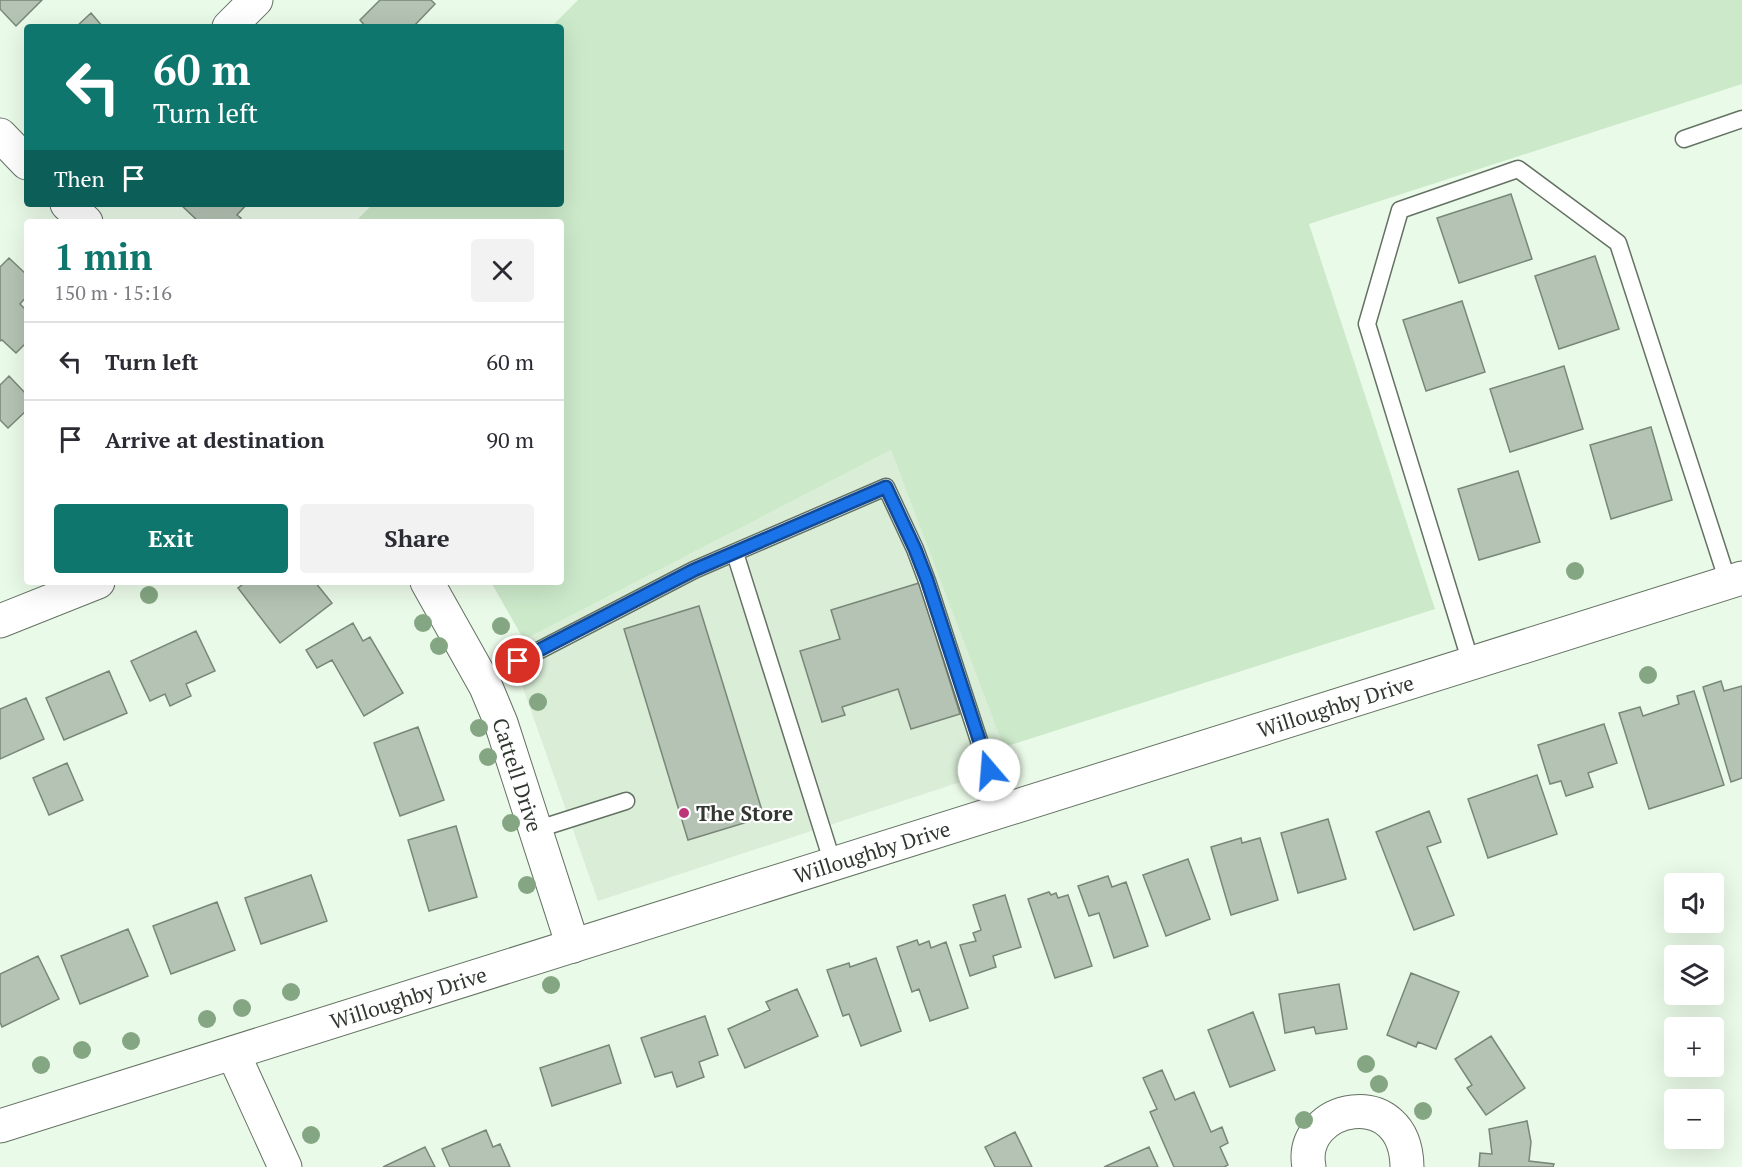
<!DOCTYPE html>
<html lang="en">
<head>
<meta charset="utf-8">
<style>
	:root { --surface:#fff; --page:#f2f2f3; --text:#2b2b33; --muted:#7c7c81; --line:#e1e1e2; --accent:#0f766e }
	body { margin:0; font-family:"PT Serif",serif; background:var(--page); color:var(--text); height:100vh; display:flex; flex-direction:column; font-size:22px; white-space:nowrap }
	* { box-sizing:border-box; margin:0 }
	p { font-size:20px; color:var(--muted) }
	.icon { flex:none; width:33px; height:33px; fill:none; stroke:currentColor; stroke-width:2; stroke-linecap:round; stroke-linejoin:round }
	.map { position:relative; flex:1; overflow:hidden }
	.sheet { position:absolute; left:24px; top:219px; width:540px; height:366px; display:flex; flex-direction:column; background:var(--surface); border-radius:6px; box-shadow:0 6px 24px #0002 }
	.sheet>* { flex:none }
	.guide { position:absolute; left:24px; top:24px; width:540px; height:183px; border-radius:6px; box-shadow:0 6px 24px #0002; background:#0f766e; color:#fff; overflow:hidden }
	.fabs { position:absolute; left:1664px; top:873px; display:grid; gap:12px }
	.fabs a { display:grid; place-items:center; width:60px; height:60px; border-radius:6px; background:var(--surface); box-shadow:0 6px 24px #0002; font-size:30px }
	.pin { position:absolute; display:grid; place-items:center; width:51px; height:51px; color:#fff; margin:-26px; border:3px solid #fff; border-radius:50%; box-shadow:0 2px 6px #0007 }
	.me { position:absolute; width:66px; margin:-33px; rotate:342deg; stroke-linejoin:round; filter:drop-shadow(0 0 4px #0008) }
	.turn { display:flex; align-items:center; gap:21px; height:126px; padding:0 30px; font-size:27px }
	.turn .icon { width:78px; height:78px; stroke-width:2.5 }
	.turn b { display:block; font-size:42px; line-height:51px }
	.then { display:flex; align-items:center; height:57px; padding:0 30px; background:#0003; gap:12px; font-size:22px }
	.round { display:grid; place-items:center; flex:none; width:63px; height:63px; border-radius:6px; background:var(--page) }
	.head { display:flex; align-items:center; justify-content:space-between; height:102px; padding:0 30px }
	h1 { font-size:36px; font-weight:600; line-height:45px; color:var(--accent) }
	.primary-button { display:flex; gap:12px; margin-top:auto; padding:12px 30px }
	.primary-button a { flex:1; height:69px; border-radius:6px; background:var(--accent); color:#fff; font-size:24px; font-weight:600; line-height:69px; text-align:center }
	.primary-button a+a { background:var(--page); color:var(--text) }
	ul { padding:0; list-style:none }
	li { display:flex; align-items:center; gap:18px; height:78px; padding:0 30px; border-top:2px solid var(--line) }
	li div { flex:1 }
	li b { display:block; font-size:22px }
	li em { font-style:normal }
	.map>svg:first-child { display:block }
</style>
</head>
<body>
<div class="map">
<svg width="1742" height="1167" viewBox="0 0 1742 1167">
	<rect width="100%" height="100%" fill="#eafae8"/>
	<!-- built -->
	<path fill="#d9edd7" d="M891 450 1012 765 598 901 509 648Z"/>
	<!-- green -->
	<path fill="#cce9ca" d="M578 0H1742V84L1309 224 1435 609 1004 747 891 450 524 640 491 582H561V222H355L373 204H561V27H551Z"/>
	<!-- building -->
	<path fill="#b4c3b3" stroke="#798778" stroke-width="1.5" d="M0 0H42L16 26 0 9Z
		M380 0H431L435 4 413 27H366L360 20Z
		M91 13 103 27H76Z
		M1511 194 1532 259 1459 283 1437 218Z
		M180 204H247L237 215 241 218 237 222H199Z
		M1595 256 1619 329 1559 349 1535 276Z
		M9 258 27 275V296L20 304 27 311V342L16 353 2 340 0 341V267Z
		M1462 301 1485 372 1426 391 1403 320Z
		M1564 366 1583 429 1510 452 1490 389Z
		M9 376 27 395V410L8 428 0 420V385Z
		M1651 427 1672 500 1611 519 1590 445Z
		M1518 471 1540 542 1479 560 1458 489Z
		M246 582H315L332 603 280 643 238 588Z
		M919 583 960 714 911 729 898 689 842 707 845 715 822 722 800 651 840 639 831 610Z
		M699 606 764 817 688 840 624 629Z
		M353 623 363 641 370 637 403 693 364 716 332 660 317 668 306 650Z
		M196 631 215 671 186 684 191 696 170 706 165 694 150 701 131 661Z
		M109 671 127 713 64 740 46 698Z
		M1721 681 1724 691 1742 686V778L1731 782 1703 687Z
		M1694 691 1724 785 1649 809 1619 713 1640 707 1643 716 1679 704 1677 696Z
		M26 698 44 739 0 759V709Z
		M1604 724 1617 763 1588 773 1593 787 1566 796 1561 781 1550 784 1538 745Z
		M418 727 444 800 400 816 374 743Z
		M67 763 83 800 49 815 33 778Z
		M1537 775 1557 834 1488 858 1468 799Z
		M1429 811 1441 842 1427 847 1454 915 1414 930 1376 832Z
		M1328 819 1346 879 1298 893 1281 833Z
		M456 826 477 897 429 911 408 840Z
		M1241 838 1242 843 1260 838 1278 900 1231 915 1211 847Z
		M1188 859 1210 919 1166 936 1143 875Z
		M311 875 327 921 261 944 245 898Z
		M1108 876 1112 887 1126 882 1148 946 1114 958 1099 913 1089 916 1078 886Z
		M1049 892 1051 895 1056 893 1058 898 1068 895 1092 966 1055 978 1028 899Z
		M1005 895 1021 947 993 956 996 967 970 976 960 945 976 941 973 933 981 930 973 905Z
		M217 902 235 950 171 974 153 926Z
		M128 929 148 976 80 1004 61 956Z
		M917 940 919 945 929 941 931 948 946 942 968 1008 930 1021 919 989 912 992 897 947Z
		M38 956 59 999 2 1027 0 1022V974Z
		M876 958 901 1031 861 1046 849 1014 843 1016 827 970 849 963 850 967Z
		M1411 973 1459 992 1436 1049 1418 1042 1416 1047 1387 1035Z
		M1339 984 1347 1029 1316 1034 1314 1027 1285 1033 1279 994Z
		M797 989 818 1036 745 1068 728 1029 770 1010 766 1002Z
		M1253 1012 1275 1070 1230 1087 1208 1030Z
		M705 1016 718 1055 699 1062 704 1077 677 1087 672 1072 655 1077 641 1038Z
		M1491 1036 1525 1088 1486 1115 1467 1088 1472 1085 1455 1059Z
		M609 1045 621 1083 552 1106 540 1068Z
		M1162 1070 1175 1100 1194 1092 1211 1132 1222 1127 1228 1143 1220 1147 1228 1165 1224 1167H1174L1150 1112 1157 1109 1143 1078Z
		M1527 1121 1531 1142 1529 1161 1554 1164 1553 1167H1479L1480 1153 1492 1154 1489 1129Z
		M486 1130 493 1147 500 1144 510 1167H450L442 1149Z
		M1015 1132 1032 1167H995L985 1147Z
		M425 1147 435 1167H383Z
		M1149 1147 1158 1167H1104Z"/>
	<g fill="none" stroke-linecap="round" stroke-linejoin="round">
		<!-- service casing -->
		<g stroke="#647263" stroke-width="19">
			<path id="service" d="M1684 139 1742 119
				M735 553 833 864
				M1471 663 1367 324 1400 210 1518 169 1618 243 1728 582
				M482 680 694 570 886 487 915 549 927 581 1002 811
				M535 830 626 801"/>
		</g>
		<!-- minor casing -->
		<g stroke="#647263" stroke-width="35">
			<g id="minor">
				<path d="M229 27 256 0"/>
				<path d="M0 135 27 163"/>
				<path d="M67 204 86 222"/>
				<path id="s1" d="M427 582 486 687 501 723 573 946"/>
				<path d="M0 621 98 582"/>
				<path d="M233 1053 285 1167"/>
				<path d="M1309 1167C1297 1105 1406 1082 1407 1167"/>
			</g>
		</g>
		<!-- tertiary casing -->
		<g stroke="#647263" stroke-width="35">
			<g id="tertiary">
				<path id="s2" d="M0 1126 1742 578"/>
			</g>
		</g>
		<!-- service -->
		<use href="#service" stroke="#fff" stroke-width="16"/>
		<!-- minor -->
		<use href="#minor" stroke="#fff" stroke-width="33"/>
		<!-- tertiary -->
		<use href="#tertiary" stroke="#fff" stroke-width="33"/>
	</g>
	<!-- trees -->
	<g fill="#84a682">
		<circle cx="1575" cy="571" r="9"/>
		<circle cx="149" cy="595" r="9"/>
		<circle cx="423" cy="623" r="9"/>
		<circle cx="501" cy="626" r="9"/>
		<circle cx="439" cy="646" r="9"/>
		<circle cx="1648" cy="675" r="9"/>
		<circle cx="538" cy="702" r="9"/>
		<circle cx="479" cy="728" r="9"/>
		<circle cx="488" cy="757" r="9"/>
		<circle cx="511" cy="823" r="9"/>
		<circle cx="527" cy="885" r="9"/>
		<circle cx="551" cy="985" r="9"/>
		<circle cx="291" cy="992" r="9"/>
		<circle cx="242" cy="1008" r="9"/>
		<circle cx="207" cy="1019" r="9"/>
		<circle cx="131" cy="1041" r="9"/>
		<circle cx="82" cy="1050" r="9"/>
		<circle cx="1366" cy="1064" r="9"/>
		<circle cx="41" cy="1065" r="9"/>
		<circle cx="1379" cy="1084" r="9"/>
		<circle cx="1423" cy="1111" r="9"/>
		<circle cx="1304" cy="1120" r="9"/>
		<circle cx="311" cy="1135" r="9"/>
	</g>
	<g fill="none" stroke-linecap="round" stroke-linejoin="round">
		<!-- route casing -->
		<g stroke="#114b97" stroke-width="15">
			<path id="route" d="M518 661 694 570 886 487 915 549 927 580 989 770"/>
		</g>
		<!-- route -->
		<use href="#route" stroke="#1a73e8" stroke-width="10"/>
	</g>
	<!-- markers -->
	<circle fill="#bd3778" stroke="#fff" stroke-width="2" cx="684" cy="813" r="6"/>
	<g text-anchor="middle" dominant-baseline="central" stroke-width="4.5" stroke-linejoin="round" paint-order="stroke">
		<!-- street labels -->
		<g font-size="21" fill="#313731" stroke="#fff">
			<text stroke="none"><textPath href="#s2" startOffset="1400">Willoughby Drive</textPath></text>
			<text stroke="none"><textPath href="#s1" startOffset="214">Cattell Drive</textPath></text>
			<text stroke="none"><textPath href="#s2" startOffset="914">Willoughby Drive</textPath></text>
			<text stroke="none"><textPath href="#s2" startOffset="428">Willoughby Drive</textPath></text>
		</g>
		<!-- poi labels -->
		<g font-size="21" font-weight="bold" fill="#313731" stroke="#fff" text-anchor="start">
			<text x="696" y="813">The Store</text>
		</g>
	</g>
</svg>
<div class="fabs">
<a><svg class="icon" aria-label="sound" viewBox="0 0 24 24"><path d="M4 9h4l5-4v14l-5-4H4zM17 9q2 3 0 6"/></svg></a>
<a><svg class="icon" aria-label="layers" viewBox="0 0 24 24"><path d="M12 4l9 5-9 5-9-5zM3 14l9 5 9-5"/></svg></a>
<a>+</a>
<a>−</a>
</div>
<div class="pin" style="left:518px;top:661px;background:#d93025"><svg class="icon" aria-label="arrive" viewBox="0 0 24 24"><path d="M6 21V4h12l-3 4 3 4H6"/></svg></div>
<svg class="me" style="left:989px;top:770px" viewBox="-20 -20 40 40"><circle r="19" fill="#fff"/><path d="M0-13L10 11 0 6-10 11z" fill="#1a73e8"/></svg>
<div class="guide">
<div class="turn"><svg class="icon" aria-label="left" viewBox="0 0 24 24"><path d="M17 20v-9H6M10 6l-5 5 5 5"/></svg><div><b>60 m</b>Turn left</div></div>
<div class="then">Then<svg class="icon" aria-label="arrive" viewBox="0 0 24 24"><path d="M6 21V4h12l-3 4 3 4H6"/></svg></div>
</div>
<section class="sheet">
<div class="head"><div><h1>1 min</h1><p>150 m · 15:16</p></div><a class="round"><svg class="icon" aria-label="close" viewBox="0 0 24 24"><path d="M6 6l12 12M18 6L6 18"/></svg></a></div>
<ul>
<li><svg class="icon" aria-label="left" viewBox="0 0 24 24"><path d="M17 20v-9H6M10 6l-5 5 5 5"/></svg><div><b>Turn left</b></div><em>60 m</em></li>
<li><svg class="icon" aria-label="arrive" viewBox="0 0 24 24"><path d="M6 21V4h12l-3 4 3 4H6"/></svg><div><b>Arrive at destination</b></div><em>90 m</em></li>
</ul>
<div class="primary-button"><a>Exit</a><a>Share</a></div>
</section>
</div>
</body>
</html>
